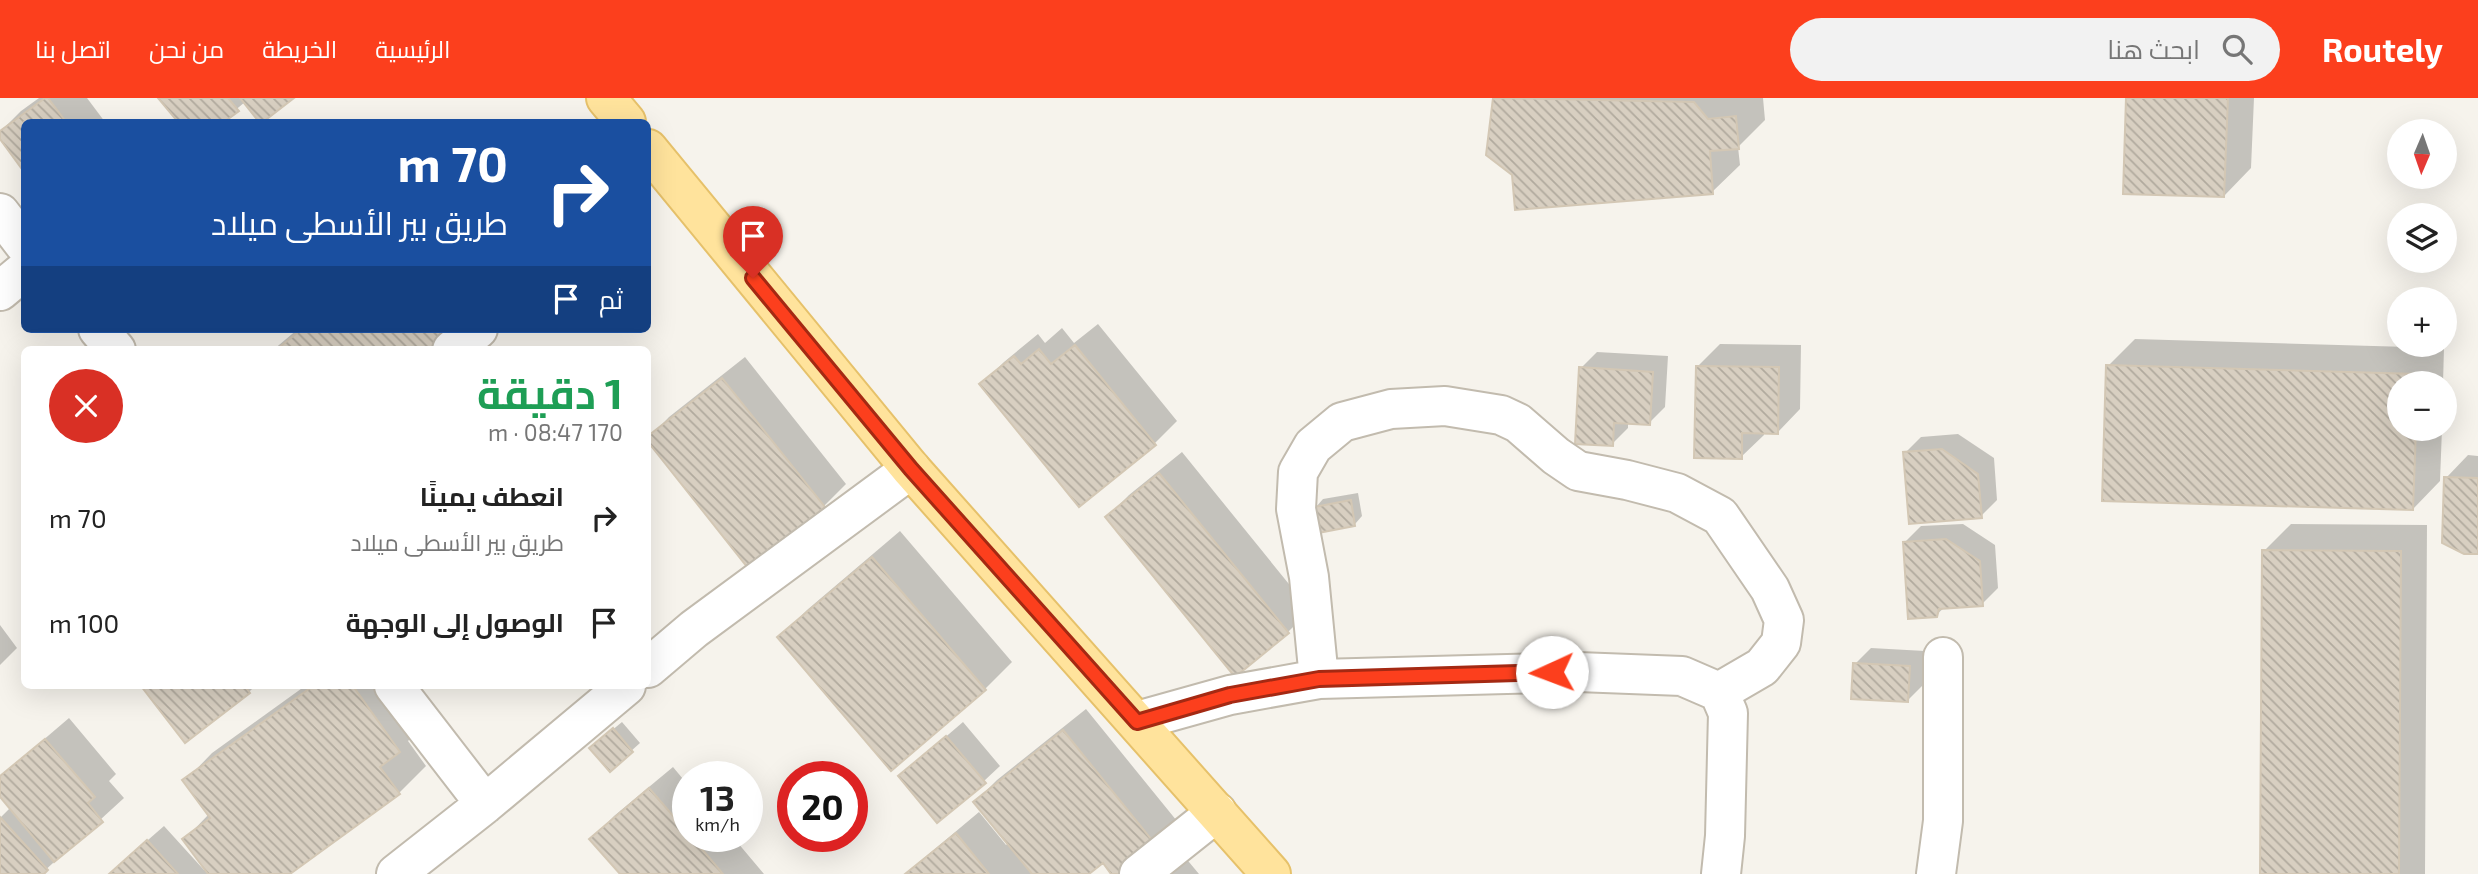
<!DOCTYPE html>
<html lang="ar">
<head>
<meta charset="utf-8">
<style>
	:root { --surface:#fff; --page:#f2f2f2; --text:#222; --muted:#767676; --accent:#fc3f1d }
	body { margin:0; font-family:"Exo 2",Cairo,sans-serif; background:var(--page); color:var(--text); direction:rtl; height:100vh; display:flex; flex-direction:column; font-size:26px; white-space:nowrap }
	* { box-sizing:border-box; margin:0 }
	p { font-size:23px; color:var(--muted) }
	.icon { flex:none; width:38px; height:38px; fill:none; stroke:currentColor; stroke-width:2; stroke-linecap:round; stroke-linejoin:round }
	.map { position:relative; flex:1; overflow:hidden; direction:ltr }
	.side { position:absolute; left:21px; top:248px; width:630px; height:343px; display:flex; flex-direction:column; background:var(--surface); border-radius:10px; box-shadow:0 7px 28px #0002; direction:rtl }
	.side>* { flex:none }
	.guide { position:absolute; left:21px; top:21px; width:630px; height:214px; border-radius:10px; box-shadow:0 7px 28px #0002; direction:rtl; background:#1a4fa0; color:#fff; overflow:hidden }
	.needle { width:46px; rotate:182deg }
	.tools { position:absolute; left:2387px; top:21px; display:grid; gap:14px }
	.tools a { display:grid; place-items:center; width:70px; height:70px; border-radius:50%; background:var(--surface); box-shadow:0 7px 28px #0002; font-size:35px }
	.speed { position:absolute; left:672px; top:663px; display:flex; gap:14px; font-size:35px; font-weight:700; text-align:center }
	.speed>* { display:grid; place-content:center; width:91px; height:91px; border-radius:50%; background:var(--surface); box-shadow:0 7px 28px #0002; line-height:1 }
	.speed small { font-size:18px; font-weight:400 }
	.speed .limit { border:10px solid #d22; background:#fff; color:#111 }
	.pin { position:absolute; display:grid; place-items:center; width:60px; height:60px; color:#fff; margin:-72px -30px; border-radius:50% 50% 50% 0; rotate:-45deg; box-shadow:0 0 7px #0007 }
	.pin .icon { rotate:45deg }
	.me { position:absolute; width:77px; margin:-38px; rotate:268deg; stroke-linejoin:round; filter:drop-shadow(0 0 5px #0008) }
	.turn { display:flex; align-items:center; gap:24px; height:147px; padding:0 28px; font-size:32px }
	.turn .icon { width:91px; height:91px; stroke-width:2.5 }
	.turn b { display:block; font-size:49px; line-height:60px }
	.then { display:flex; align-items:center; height:66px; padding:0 28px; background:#0003; gap:14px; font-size:26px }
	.round { display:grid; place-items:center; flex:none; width:74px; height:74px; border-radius:37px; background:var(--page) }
	.overview { display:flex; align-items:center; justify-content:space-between; height:119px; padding:0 28px }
	h1 { font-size:42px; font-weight:700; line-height:52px; color:#1e9e55 }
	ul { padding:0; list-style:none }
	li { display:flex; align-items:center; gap:21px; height:105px; padding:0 28px }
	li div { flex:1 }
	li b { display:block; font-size:26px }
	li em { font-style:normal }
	header { display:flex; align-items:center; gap:42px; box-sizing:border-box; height:98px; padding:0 35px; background:var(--accent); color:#fff }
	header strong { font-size:33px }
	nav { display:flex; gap:38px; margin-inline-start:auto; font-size:24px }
	.search { width:490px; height:63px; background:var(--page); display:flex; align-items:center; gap:18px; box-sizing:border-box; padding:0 24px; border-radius:38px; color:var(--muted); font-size:26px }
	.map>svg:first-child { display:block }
</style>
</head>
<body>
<header>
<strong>Routely</strong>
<div class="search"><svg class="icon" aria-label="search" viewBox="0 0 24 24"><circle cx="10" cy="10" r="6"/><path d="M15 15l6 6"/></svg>ابحث هنا</div>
<nav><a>الرئيسية</a><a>الخريطة</a><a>من نحن</a><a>اتصل بنا</a></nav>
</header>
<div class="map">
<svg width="2478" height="776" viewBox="0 0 2478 776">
	<defs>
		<pattern id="building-back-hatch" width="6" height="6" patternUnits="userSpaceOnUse" patternTransform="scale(1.75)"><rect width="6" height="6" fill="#d8cfc1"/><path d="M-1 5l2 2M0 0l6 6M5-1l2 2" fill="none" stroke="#b1aa9e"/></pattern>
	</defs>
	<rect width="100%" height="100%" fill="#f6f3ec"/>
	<!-- shadow -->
	<path fill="#0003" d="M39 0H87L105 24H24V71L0 38V34L21 13Z
		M160 0H291L261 24 245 4 221 24H181Z
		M1495 0H1763L1765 22 1738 49 1740 67 1712 94 1514 76 1488 56Z
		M2128 0H2254L2251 70 2224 98Z
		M1098 226 1177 323 1155 345 1079 406 982 286 1004 264 1038 236 1045 245 1062 230 1074 245Z
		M298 231H460L434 252H273Z
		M2135 241 2444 250 2443 285H2399V331H2442L2440 383 2413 411 2108 268Z
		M1720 246 1801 247 1800 311 1778 334H1764V337L1741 359 1698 268Z
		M1597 254 1668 258 1665 309 1649 325 1628 324V330L1612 346 1581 270Z
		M745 259 846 386 824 408 749 468 648 341 669 319Z
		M1958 336 1994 360 1997 402 1981 418 1905 355 1921 339Z
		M1182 354 1310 512 1288 534 1107 419 1129 397Z
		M2468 357 2478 358V454L2446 380Z
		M1358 395 1362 418 1355 426 1316 409 1323 401Z
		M1963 426 1995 447 1998 490 1982 506 1945 509 1936 517 1905 444 1921 428Z
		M2291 426 2427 427 2425 776H2262L2264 453Z
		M900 433 1012 564 985 591 780 539 807 512Z
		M0 527 17 550 0 567Z
		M1871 550 1925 553 1924 586 1908 602 1855 566Z
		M143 588H255L249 594Z
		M305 588H399L426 625 408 643 426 668 399 695 287 776H109L164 728 204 772 206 770 185 741 209 716 185 683 212 655Z
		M1086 611 1181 728 1113 776 1103 763 1087 776H905L979 714 1006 747 1009 745 975 704 997 682Z
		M69 620 116 676 109 683 124 700 41 776H0V720L11 709 0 696V679Z
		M622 624 640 645 610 672 599 643Z
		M963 624 1000 668 984 683 900 678Z
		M673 669 688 687V738H732L764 776H622L592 741 614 718Z
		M1179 752 1199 776H1152Z"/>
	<!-- building -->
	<path fill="url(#building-back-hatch)" stroke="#d3c7b4" stroke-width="2" d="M45 0H48L66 24H24V74L0 41V33Z
		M158 0H228L239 13 224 24H178Z
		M240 0H294L263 24H259Z
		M1493 0 1694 4 1708 21 1736 18 1739 51 1710 53 1713 96 1515 112 1512 77 1486 57Z
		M2126 0H2228L2224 99 2123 96Z
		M302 231H463L437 252H276Z
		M1075 247 1156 347 1079 409 979 286 1014 258 1021 266 1039 251 1051 266Z
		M2106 267 2417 276V285H2399V331H2416L2413 412 2102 403Z
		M1696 268 1779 269 1778 336 1742 335V361L1694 360Z
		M1579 269 1653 274 1650 327 1614 325 1613 348 1575 346Z
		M722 280 825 409 748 470 648 344V338Z
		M1942 351 1978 376 1982 420 1909 426 1903 354Z
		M1159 375 1289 535 1235 579 1105 419Z
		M2444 379 2478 380V456H2464L2442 445Z
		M1351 402 1355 428 1318 435 1314 409Z
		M1946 441 1980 463 1983 508 1939 511 1937 519 1908 521 1903 444Z
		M2262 452 2401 453 2399 776H2260Z
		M872 459 986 592 891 673 777 539Z
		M1853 565 1910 568 1908 604 1851 601Z
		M141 588H245L250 595 185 645Z
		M313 588H353L400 654 380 669 400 696 290 776H208L182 741 210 720 182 682Z
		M613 630 633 654 610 674 589 650Z
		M1063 632 1160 752 1130 776H1111L1103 765 1089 776H1032L973 704Z
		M946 638 986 685 937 725 898 678Z
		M45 641 95 699 88 705 103 724 54 764 0 699V678Z
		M649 690 688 735V738H691L723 776H620L589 741Z
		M0 719 48 772 44 776H0Z
		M956 735 989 776H905Z
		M147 742 178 776H109Z"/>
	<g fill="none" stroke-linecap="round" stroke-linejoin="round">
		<!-- minor casing -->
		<g stroke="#c2bbae" stroke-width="42">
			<path id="minor" d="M0 115 24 146
				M0 193 24 173
				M98 231 116 252
				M452 252 478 231
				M648 570 694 531 911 371
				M1319 581 1309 479 1296 411 1298 374 1313 348 1342 324 1391 311 1445 308 1501 317 1518 325 1556 358 1578 373 1627 382 1677 395 1720 418 1770 491 1784 522 1781 545 1762 569 1719 594
				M394 588 485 706
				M1137 623 1230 597 1319 581 1578 574 1682 578 1719 594 1728 615 1725 738 1721 776
				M396 776 485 706 626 588
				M1139 776 1217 714
				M1936 776 1943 723V559"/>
		</g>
		<!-- major casing -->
		<g stroke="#e6c16a" stroke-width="42">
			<path id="major" d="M606 0 626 24
				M648 51 911 371 1271 776"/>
		</g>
		<!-- minor -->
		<use href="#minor" stroke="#fff" stroke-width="38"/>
		<!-- major -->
		<use href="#major" stroke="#ffe39c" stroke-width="38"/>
	</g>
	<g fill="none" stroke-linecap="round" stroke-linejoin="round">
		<!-- route casing -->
		<g stroke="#a42913" stroke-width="18">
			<path id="route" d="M753 180 911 371 1137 624 1230 597 1319 581 1552 574"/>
		</g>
		<!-- route -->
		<use href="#route" stroke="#fc3f1d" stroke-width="12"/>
	</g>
</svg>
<div class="tools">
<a><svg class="needle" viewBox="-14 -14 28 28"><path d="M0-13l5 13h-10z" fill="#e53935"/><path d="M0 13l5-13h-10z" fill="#767676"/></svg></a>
<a><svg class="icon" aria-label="layers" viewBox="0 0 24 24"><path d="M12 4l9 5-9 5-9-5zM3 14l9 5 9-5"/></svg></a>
<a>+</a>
<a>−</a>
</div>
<div class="speed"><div>13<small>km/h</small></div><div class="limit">20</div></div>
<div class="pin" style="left:753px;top:180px;background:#d93025"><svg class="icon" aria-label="arrive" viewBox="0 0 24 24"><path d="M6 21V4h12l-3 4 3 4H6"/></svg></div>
<svg class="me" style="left:1552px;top:574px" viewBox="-20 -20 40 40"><circle r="19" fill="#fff"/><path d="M0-13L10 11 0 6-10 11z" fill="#fc3f1d"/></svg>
<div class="guide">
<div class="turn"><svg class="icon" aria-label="right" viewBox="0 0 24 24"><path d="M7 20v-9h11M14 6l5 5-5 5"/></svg><div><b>70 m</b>طريق بير الأسطى ميلاد</div></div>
<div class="then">ثم<svg class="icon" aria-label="arrive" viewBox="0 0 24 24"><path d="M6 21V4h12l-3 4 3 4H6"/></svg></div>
</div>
<section class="side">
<div class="overview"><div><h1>1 دقيقة</h1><p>170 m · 08:47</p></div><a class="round" style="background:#d93025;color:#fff"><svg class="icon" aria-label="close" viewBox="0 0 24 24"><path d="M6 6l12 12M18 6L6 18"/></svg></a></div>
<ul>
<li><svg class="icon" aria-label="right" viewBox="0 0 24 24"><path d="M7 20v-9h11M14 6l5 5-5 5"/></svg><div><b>انعطف يمينًا</b><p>طريق بير الأسطى ميلاد</p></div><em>70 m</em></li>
<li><svg class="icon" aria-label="arrive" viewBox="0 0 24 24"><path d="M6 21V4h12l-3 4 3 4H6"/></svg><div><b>الوصول إلى الوجهة</b></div><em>100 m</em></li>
</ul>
</section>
</div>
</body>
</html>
